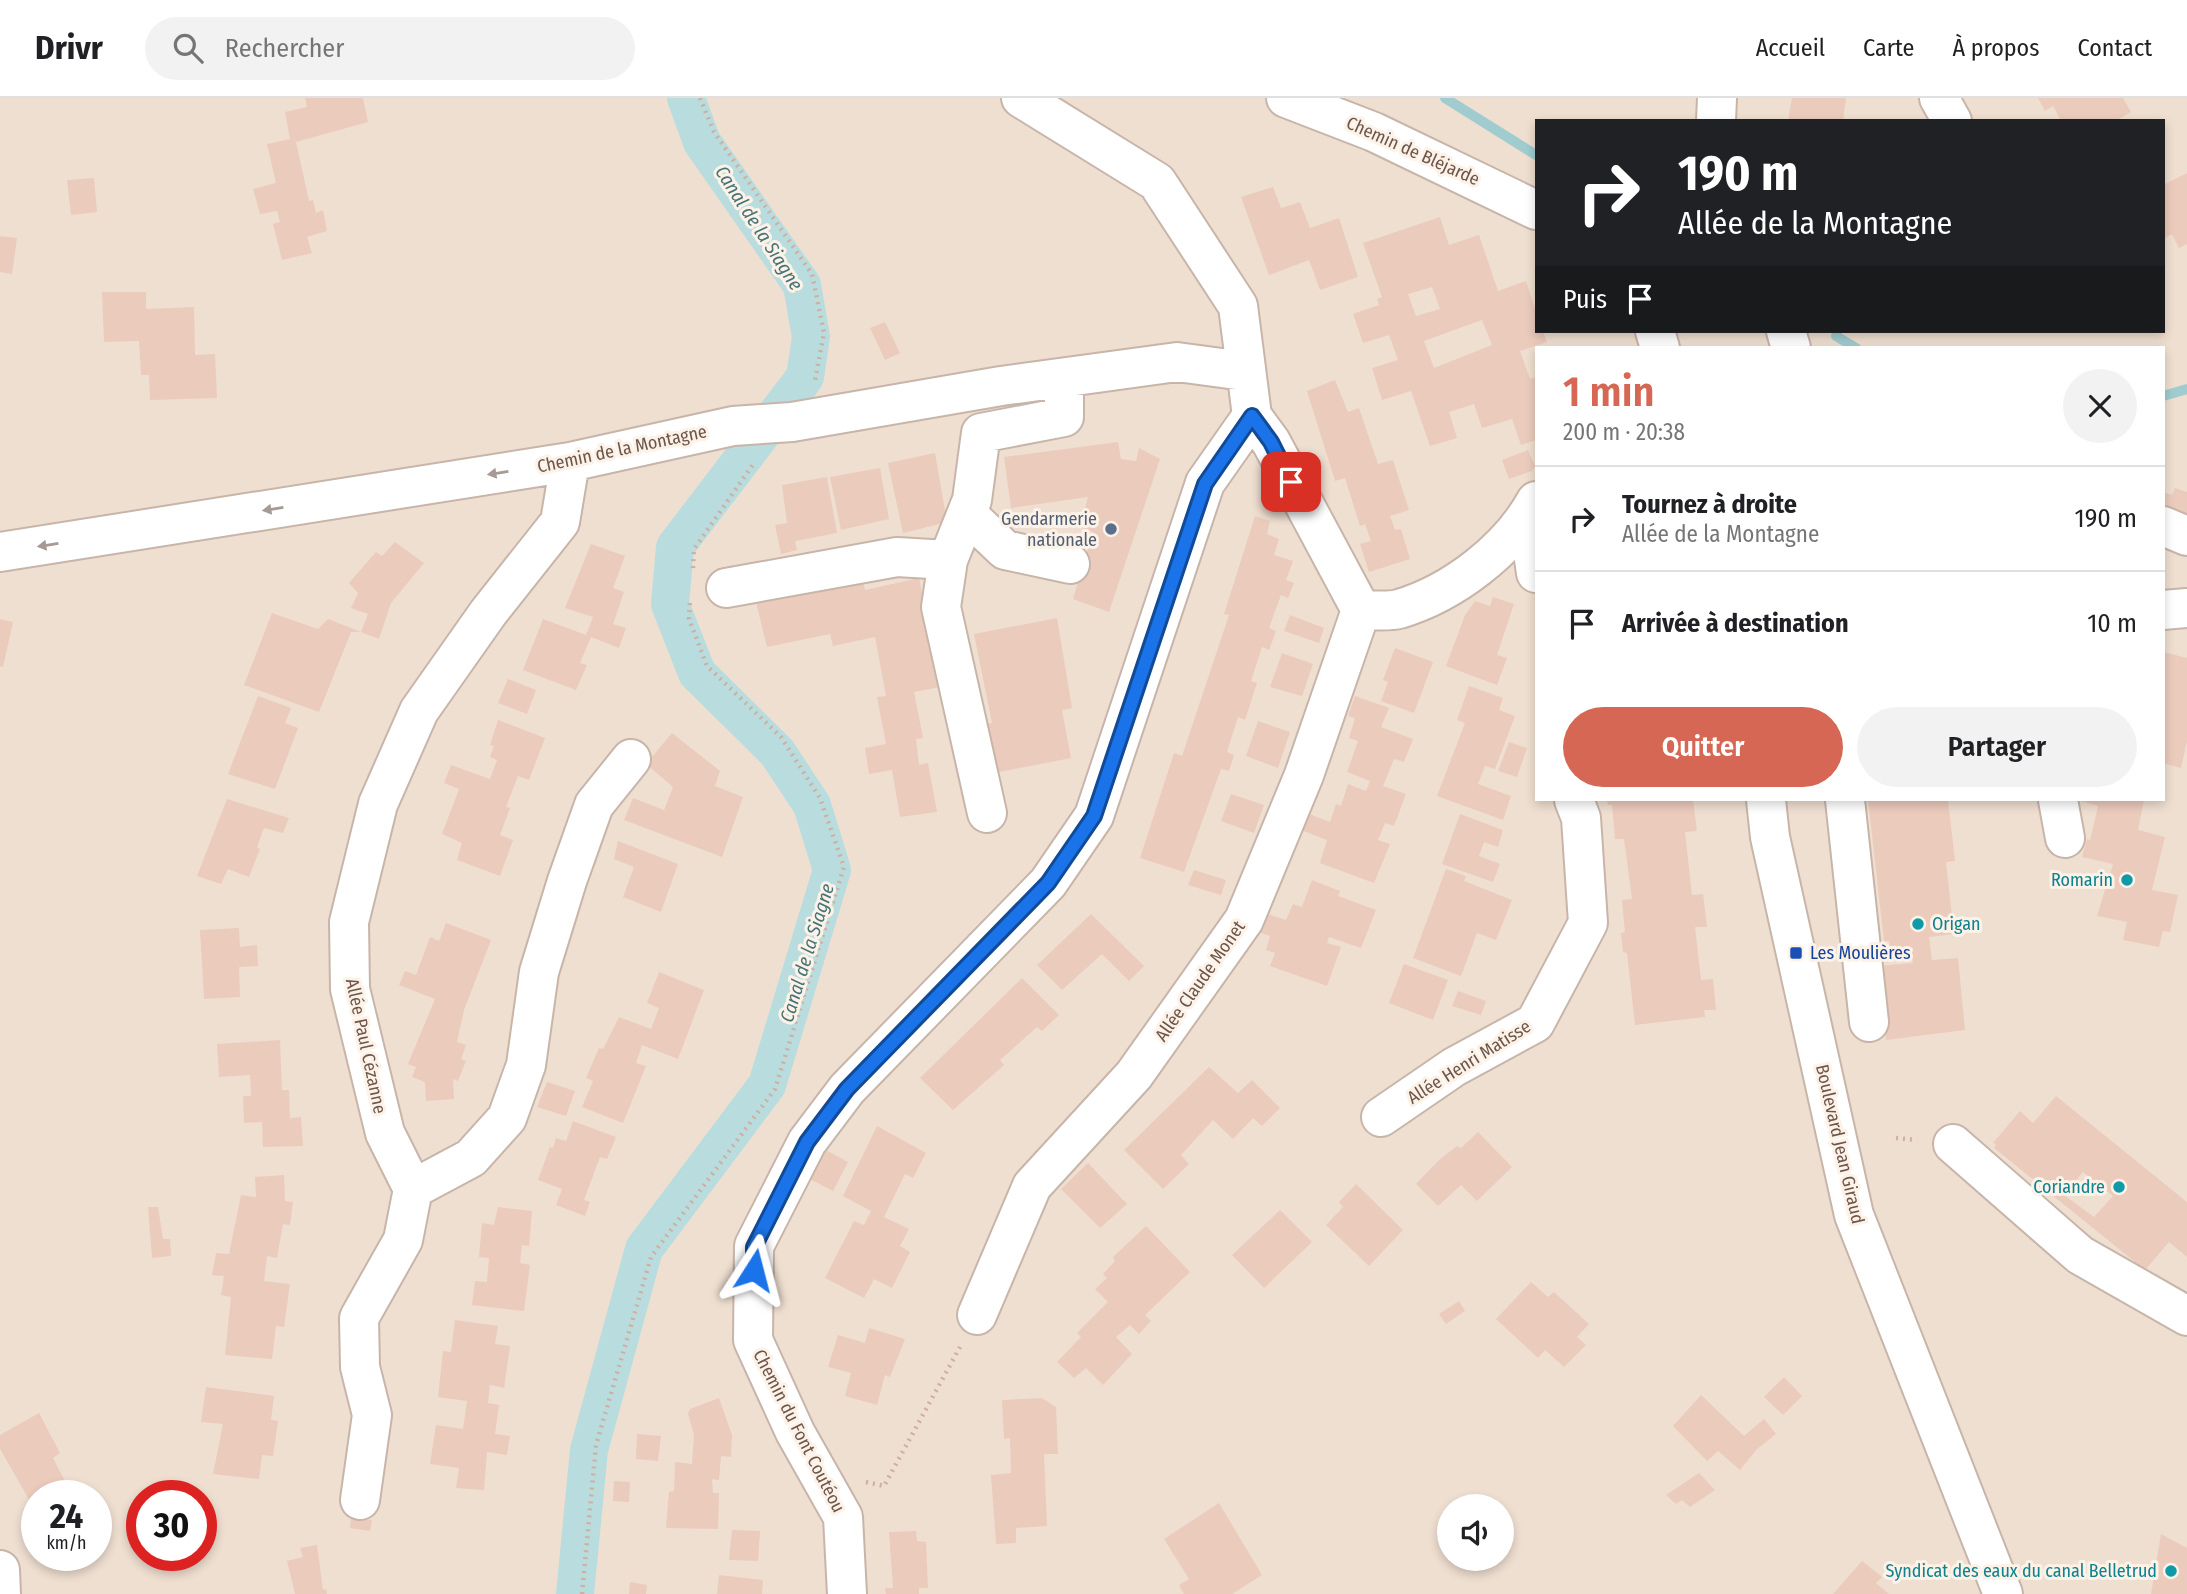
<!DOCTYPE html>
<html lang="fr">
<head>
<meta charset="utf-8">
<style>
	:root { --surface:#fff; --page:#f2f2f2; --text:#202124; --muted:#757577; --line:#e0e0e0; --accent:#d56754 }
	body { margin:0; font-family:"Fira Sans Condensed",sans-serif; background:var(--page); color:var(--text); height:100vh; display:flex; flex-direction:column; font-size:26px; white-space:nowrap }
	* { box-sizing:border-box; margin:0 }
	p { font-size:23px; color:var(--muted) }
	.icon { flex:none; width:38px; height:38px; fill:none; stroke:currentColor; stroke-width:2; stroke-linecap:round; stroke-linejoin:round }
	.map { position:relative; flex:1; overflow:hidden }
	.details { position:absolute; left:1535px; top:248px; width:630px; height:455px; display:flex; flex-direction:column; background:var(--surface); border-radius:0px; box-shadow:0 4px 10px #0003 }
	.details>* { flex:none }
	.guide { position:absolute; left:1535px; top:21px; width:630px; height:214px; border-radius:0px; box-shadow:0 4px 10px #0003; background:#202124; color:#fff; overflow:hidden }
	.controls { position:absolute; left:1437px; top:1396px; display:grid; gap:14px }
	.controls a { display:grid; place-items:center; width:77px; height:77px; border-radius:50%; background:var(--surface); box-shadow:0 4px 10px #0003; font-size:35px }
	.speed { position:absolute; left:21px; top:1382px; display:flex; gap:14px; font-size:35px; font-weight:700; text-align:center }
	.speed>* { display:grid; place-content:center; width:91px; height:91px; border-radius:50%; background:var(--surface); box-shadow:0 4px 10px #0003; line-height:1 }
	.speed small { font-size:18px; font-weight:400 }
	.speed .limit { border:10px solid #d22; background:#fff; color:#111 }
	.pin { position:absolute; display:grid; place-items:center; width:60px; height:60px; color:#fff; margin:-30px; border-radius:14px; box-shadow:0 4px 10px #0006 }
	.me { position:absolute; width:77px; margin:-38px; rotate:9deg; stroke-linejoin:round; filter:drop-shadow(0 0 5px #0008) }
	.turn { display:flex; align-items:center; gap:24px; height:147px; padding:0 28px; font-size:32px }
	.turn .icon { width:91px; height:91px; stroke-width:2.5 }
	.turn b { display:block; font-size:49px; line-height:60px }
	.then { display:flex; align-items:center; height:66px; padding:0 28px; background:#0003; gap:14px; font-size:26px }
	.round { display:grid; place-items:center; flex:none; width:74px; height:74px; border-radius:37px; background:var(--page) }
	.head { display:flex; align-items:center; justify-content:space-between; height:119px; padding:0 28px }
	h1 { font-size:42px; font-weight:600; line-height:52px; color:var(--accent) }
	.cta { display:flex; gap:14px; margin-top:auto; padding:14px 28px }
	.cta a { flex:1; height:80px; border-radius:42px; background:var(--accent); color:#fff; font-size:28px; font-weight:600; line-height:80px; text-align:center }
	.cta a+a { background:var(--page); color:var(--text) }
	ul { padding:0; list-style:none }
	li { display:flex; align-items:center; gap:21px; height:105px; padding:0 28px; border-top:2px solid var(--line) }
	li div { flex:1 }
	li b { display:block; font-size:26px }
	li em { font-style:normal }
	header { display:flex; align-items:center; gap:42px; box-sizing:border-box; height:98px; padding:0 35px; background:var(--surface); border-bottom:2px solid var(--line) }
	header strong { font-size:33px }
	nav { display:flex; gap:38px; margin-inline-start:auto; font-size:24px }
	.search { width:490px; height:63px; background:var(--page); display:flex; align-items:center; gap:18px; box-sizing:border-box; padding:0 24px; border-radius:38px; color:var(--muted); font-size:26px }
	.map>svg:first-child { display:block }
</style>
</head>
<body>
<header>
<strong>Drivr</strong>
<div class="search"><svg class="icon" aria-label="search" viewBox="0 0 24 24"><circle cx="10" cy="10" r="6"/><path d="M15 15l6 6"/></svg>Rechercher</div>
<nav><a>Accueil</a><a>Carte</a><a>À propos</a><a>Contact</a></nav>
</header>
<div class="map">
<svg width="2187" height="1496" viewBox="0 0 2187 1496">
	<rect width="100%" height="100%" fill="#f9eee1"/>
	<!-- residential -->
	<path fill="#efdfd1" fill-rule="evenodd" d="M0 0H2187V1496H0ZM1536 23H2163V233H1536ZM1536 250H2163V702H1536ZM37 1398H96V1458H37ZM142 1398H201V1458H142ZM1449 1409H1502V1461H1449Z"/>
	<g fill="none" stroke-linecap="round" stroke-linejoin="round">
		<!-- stream -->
		<path stroke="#a0ccd0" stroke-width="10" d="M1445 0 1536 57
			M1836 238 1856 250
			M2163 298 2187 291"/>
		<!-- canal -->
		<path stroke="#b9dddf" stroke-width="38" d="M575 1496 589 1352 644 1151 767 987 832 772 812 707 777 654 697 575 670 506 675 449 805 279 811 239 802 187 702 44 686 0"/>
	</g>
	<!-- building -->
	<path fill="#ebcbbc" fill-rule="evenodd" d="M305 0H363L368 24 296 44 309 103 313 102 316 115 323 112 327 133 307 139 312 155 282 162 273 126 280 124 277 113 260 116 253 91 276 85 267 46 290 41 285 14 307 9Z
		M1792 0H1846L1843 23H1788Z
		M2038 0H2123L2131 14 2115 23H2061L2053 8 2045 13Z
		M2187 75V146L2179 150 2172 136 2163 141V87Z
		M94 80 97 114 71 117 67 82Z
		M1273 89 1281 110 1300 104 1310 130 1339 120 1358 179 1320 192 1309 162 1269 177 1241 99Z
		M1440 119 1449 147 1479 137 1498 193 1526 183 1536 214V233H1543L1547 244 1520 253 1530 281 1536 279V342L1521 347 1512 321 1482 330 1474 306 1449 314 1457 340 1430 348 1411 293 1382 302 1372 270 1398 262 1389 237 1363 245 1353 216 1379 207 1377 201 1382 199 1363 145ZM1432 189 1440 211 1416 218 1408 196ZM1482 222 1492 247 1434 270 1424 243Z
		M0 138 17 140 12 176 0 174Z
		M102 194H146V211L194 209 195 257 215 256 217 300 150 302 149 277H141L139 243 104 244Z
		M885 224 900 255 885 262 870 230Z
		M1335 282 1348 314 1359 310 1378 366 1393 362 1409 412 1390 418 1395 432 1401 431 1410 461 1369 474 1360 446 1371 443 1365 426 1360 428 1345 380 1335 383 1307 293Z
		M1118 344 1121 361 1136 363 1139 350 1160 361 1109 514 1073 501 1093 434 1080 429 1088 399 1011 410 1004 359Z
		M1528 352 1535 368 1532 373 1509 381 1502 362Z
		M935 355 947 424 903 435 888 365Z
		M880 370 889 421 841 432 830 379Z
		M827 379 837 435 795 443 797 452 781 456 775 427 787 425 782 387Z
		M2175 390 2187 394V416L2163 407V394L2172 397Z
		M1255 418 1270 423 1267 436 1279 441 1274 457 1293 463 1286 482 1294 485 1288 500 1281 497 1269 530 1276 533 1269 552 1262 549 1251 583 1257 585 1245 622 1238 619 1227 654 1234 657 1229 673 1221 671 1184 774 1140 760 1174 655 1182 658 1229 517 1224 516Z
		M395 444 424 465 391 505 379 541 361 534H351L319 614 244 587 272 515 318 531 328 521 361 534 368 516 351 510 358 495 349 485 376 454 382 458Z
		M591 446 625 458 613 490 624 494 613 526 626 530 619 550 591 539 580 565 587 567 576 592 523 572 543 521 586 537 593 519 565 510Z
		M861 474 865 492 919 480 940 589 914 594 923 640 916 641 919 667 928 665 937 714 900 719 892 672 869 676 865 650 886 646 877 599 886 598 875 539 833 548 830 536 767 549 754 496Z
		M1493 499 1514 506 1497 557 1507 560 1497 587 1446 568 1465 517 1475 503 1490 508Z
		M1290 517 1324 530 1319 545 1284 533Z
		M1057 520 1072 610 1062 612 1071 660 989 676 979 627 992 625 974 536Z
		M0 521 13 524 3 569 0 568Z
		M1395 550 1433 564 1414 615 1381 603 1388 584 1383 582Z
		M2163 554 2187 560V643L2181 670 2163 665Z
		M1282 555 1313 566 1302 598 1270 589Z
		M508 581 536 592 527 616 498 605Z
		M1469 588 1503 600 1499 612 1515 618 1495 671 1485 668 1478 686 1511 698 1503 722 1437 698 1465 625 1457 622Z
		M258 598 291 610 285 625 298 630 275 691 228 676Z
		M1355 598 1389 610 1381 629 1413 641 1404 664 1394 661 1383 688 1406 696 1394 728 1385 725 1378 742 1390 746 1374 785 1320 765 1327 742 1301 732 1309 716 1330 724 1336 706 1341 708 1348 686 1366 693 1370 683 1347 674 1358 643 1349 640 1355 620 1348 618Z
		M498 622 545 640 529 682 518 678 506 709 510 710 500 737 513 742 500 778 457 762 462 745 442 736 459 691 444 685 451 667 490 681 497 662 490 659 494 648 490 647Z
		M1258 623 1290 634 1278 670 1246 658Z
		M672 635 720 673 715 688 743 699 722 759 624 722 633 700 664 712 673 689 646 666Z
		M1509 644 1527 650 1517 679 1498 673Z
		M1231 696 1264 707 1254 735 1221 723Z
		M227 701 289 720 283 735 264 730 257 749 260 751 249 779 228 771 221 786 197 778Z
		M1607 702H1693L1697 733 1685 734 1692 797 1703 796 1707 829H1695L1701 882 1713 881 1716 912H1704L1705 919 1635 927 1627 855 1623 854 1621 835 1625 834 1622 802 1632 801 1624 741H1615L1612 707H1608Z
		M1868 702H1948L1955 763 1946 764 1954 836 1929 839 1932 862 1958 860 1965 932 1886 942 1878 868 1913 865 1910 852 1891 854 1889 843H1884Z
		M2078 702H2144L2138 732 2165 739 2152 792 2178 797 2170 834 2163 833 2159 849 2123 842 2127 824 2097 818 2113 766 2082 759 2087 741 2090 742 2098 708Z
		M1460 716 1503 732 1498 749 1484 744 1479 758 1500 766 1493 784 1442 766Z
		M618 743 678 766 661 814 623 799 634 769 614 761Z
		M1446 771 1466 778 1464 783 1512 802 1496 842 1477 835 1461 878 1413 860Z
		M1194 772 1226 782 1221 797 1188 787Z
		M1312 782 1340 793 1338 798 1376 812 1361 850 1329 839 1327 845 1341 849 1327 888 1270 868 1275 855 1266 852 1270 838 1256 833 1265 815 1286 822 1293 806 1302 809Z
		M1091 816 1144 868 1129 883 1102 856 1062 892 1037 867Z
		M446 825 491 842 464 912 457 944 466 947 461 961 466 963 458 983 453 981 454 1001 426 1003 425 984 412 979 416 969 408 966 435 901 399 887 405 873 416 877 430 839 439 843Z
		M239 830 240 849 257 847 258 868 239 869 240 899 204 901 200 832Z
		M1404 866 1448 882 1433 922 1389 905Z
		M659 874 704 892 678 961 642 947 636 965 646 968 623 1025 582 1009 593 983 586 980 599 950 603 951 619 919 651 931 659 910 647 905Z
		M1022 880 1059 917 1042 933 1037 929 1000 962 1004 967 953 1012 920 980Z
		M1458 893 1486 903 1481 917 1452 908Z
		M280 942 282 992H289L290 1020 301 1019 303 1048 263 1049 262 1024 244 1025 243 998H251L250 977 219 979 217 946Z
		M1209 969 1238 995 1252 982 1280 1010 1262 1028 1253 1020 1233 1041 1213 1022 1181 1057 1189 1066 1163 1091 1124 1052Z
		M547 984 575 993 566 1018 537 1009Z
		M2056 998 2187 1104V1159L2169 1144 2145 1172 1994 1050 1996 1046 1993 1045 2020 1013 2033 1025ZM2083 1074 2113 1098 2094 1119 2064 1097Z
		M573 1023 616 1039 607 1061 600 1059 584 1102 590 1104 585 1118 556 1107 562 1091 538 1082 550 1049 553 1050 556 1040 566 1043Z
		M877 1028 926 1055 913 1080 905 1076 884 1119 909 1131 900 1148 910 1154 892 1190 874 1181 864 1200 825 1180 854 1123 864 1127 871 1113 843 1098Z
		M1478 1034 1512 1069 1477 1103 1461 1087 1438 1108 1416 1086 1439 1062 1457 1048 1461 1050Z
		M824 1051 848 1064 833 1093 806 1079Z
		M1088 1065 1127 1106 1100 1130 1061 1091Z
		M284 1077 285 1103 293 1104 290 1127 283 1126 277 1160 267 1158 264 1183 290 1186 284 1229 276 1228 272 1261 225 1257 231 1199 221 1197 224 1178 212 1177 216 1155 229 1156 241 1097 256 1099 255 1079Z
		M1356 1086 1403 1132 1369 1168 1326 1127 1343 1109 1339 1104Z
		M148 1109H158L163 1141H170L171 1158 152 1160Z
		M498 1109 532 1113 529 1148 522 1147 520 1165 530 1167 524 1213 472 1207 475 1183 487 1184 489 1160 479 1159 482 1125 494 1127Z
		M1280 1112 1312 1144 1264 1190 1232 1157Z
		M1146 1128 1190 1174 1145 1217 1151 1223 1139 1236 1130 1227 1116 1239 1132 1256 1103 1287 1086 1270 1074 1280 1057 1264 1081 1239 1077 1235 1108 1204 1095 1191 1107 1180 1103 1176 1115 1163 1113 1159Z
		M1531 1184 1548 1199 1554 1194 1589 1226 1577 1239 1586 1247 1564 1269 1545 1252 1538 1260 1496 1221Z
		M1459 1203 1465 1213 1446 1226 1439 1216Z
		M455 1222 498 1228 495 1246 510 1248 504 1290 490 1287 488 1305 499 1307 495 1336 510 1338 507 1357 487 1354 484 1392 456 1390 459 1370 430 1366 436 1327 463 1331 467 1303 438 1299 443 1253 451 1254Z
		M869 1230 905 1241 890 1279 885 1277 877 1307 845 1298 851 1275 828 1269 838 1237 865 1245Z
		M1784 1279 1802 1298 1783 1317 1764 1299Z
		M206 1289 274 1298 271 1322 278 1323 273 1358 262 1357 259 1381 213 1376 223 1326 201 1324Z
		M1701 1297 1744 1338 1764 1321 1776 1336 1757 1351 1740 1372 1718 1353 1707 1363 1673 1328Z
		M719 1300 732 1337 731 1359 721 1358 719 1382 712 1381 713 1395H719L718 1431 666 1430 669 1394 674 1393 675 1364 692 1366 694 1337 688 1316 690 1311Z
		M1042 1300 1056 1309 1058 1356H1044L1047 1428 1016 1430V1445L996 1446 991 1377 1011 1375 1010 1340 1004 1341 1002 1302Z
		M39 1315 60 1355 53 1360 69 1391 55 1398H37V1408L34 1410 0 1351V1337Z
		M637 1336 661 1338 658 1363 636 1361Z
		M1699 1375 1715 1392 1690 1409 1682 1402 1676 1406 1666 1397Z
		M614 1383 630 1384 629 1404 613 1403Z
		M1219 1405 1262 1477 1232 1496H1184L1179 1487 1189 1481 1164 1441Z
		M351 1420 372 1422 370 1433 350 1430Z
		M732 1432 760 1433 758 1463 729 1462Z
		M916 1433 917 1443 926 1444 928 1490H919V1496H886L885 1490H893L889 1434Z
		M2161 1436 2187 1450V1496H2151Z
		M317 1447 323 1492 326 1491 327 1496H295L287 1463 303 1459 300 1450Z
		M1862 1463 1882 1479 1876 1485 1889 1496H1833Z
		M719 1477 763 1482 762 1496H717Z
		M630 1484 647 1487 646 1496H629Z"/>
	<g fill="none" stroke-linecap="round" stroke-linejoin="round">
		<!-- minor casing -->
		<g stroke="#c8b5aa" stroke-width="42">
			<path id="minor" d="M1021 0 1157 84 1238 208 1252 318 1271 344 1361 512C1373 512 1387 514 1399 511 1453 495 1509 452 1536 403
				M1286 0 1374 34 1536 112
				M1939 0 1952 23
				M1716 23 1717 0
				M1655 233 1660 250
				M1786 233 1791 250
				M967 416 1005 452 1070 466
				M1528 419 1536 475
				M2163 428 2187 438
				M0 454 570 364 733 328 792 324 1001 288 1177 264 1244 273
				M726 490 897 459 948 462
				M2163 512 2187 510
				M1766 702 1770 739 1854 1117 2003 1496
				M1845 702 1869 924
				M2058 702 2065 740
				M987 715 941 509 948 462 972 402 981 335 1064 319V280
				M1381 1019 1454 969 1535 925 1588 825 1581 720 1574 702
				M1953 1046 2080 1157 2187 1218
				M413 1091 471 1060 507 1020 526 967 539 874 567 783 594 707 631 661
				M977 1217 1032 1088 1134 977 1244 822 1304 677 1361 512
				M360 1402 372 1317 360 1269 359 1220 403 1142 413 1091 385 1035 350 891 349 824 378 706 419 613 488 515 560 424 570 364
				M0 1472 1 1496
				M847 1496 843 1419 795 1334 753 1242 754 1148 807 1044 847 991 1048 785 1094 718 1205 385 1252 318"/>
		</g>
		<!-- path -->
		<path stroke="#cfafa0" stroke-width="4.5" stroke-dasharray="2 5" stroke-linecap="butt" d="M700 0 714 34 812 176 824 235 815 282
			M693 470 694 451 754 365
			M1896 1040 1917 1042
			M866 1384 884 1388 960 1249
			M582 1496 596 1347 651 1159 775 991 844 769 820 700 781 639 707 568 689 521 690 503"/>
		<!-- minor -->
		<use href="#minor" stroke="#fff" stroke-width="38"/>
	</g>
	<!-- one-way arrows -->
	<defs><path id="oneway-solid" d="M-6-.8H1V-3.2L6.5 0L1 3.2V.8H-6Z" transform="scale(1.75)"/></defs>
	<g fill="#a79993">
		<use href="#oneway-solid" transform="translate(498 375) rotate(171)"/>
		<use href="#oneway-solid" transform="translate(273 411) rotate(171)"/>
		<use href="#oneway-solid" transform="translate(48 447) rotate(171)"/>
	</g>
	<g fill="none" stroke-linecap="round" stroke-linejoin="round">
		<!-- route casing -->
		<g stroke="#114b97" stroke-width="18">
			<path id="route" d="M754 1172V1149L807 1044 847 991 1048 785 1094 718 1205 386 1252 318 1271 344 1291 384"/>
		</g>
		<!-- route -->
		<use href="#route" stroke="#1a73e8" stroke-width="12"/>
	</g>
	<!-- markers -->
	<circle fill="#5c6f8a" stroke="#fcf2e7" stroke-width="2.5" cx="1111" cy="431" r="7"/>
	<g fill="#0f9aa8" stroke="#fcf2e7" stroke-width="2.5">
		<circle cx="2127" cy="782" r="7"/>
		<circle cx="1918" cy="826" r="7"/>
		<circle cx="2119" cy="1089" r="7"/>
		<circle cx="2171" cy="1473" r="7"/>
	</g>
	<rect fill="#1a4fb4" stroke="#fcf2e7" stroke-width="2.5" x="1789" y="848" width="14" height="14" rx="3.5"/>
	<g text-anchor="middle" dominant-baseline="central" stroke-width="6" stroke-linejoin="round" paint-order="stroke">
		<!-- street labels -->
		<g font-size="18" fill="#6d554b" stroke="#fcf2e7">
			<text transform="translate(1413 53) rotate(24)">Chemin de Bléjarde</text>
			<text transform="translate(622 351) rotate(-12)">Chemin de la Montagne</text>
			<text transform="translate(1200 883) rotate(-55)">Allée Claude Monet</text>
			<text transform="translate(366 948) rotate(78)">Allée Paul Cézanne</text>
			<text transform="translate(1469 964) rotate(-32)">Allée Henri Matisse</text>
			<text transform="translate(1840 1046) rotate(77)">Boulevard Jean Giraud</text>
			<text transform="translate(799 1333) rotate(63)">Chemin du Font Coutéou</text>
		</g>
		<!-- service labels -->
		<g font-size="18" fill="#4e5e75" stroke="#fcf2e7" text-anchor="end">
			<text x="1097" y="421">Gendarmerie<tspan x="1097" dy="21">nationale</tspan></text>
		</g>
		<!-- culture labels -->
		<g font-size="18" fill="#0d838f" stroke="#fcf2e7" text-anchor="end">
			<text x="2113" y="782">Romarin</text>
			<text x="1932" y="826" text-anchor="start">Origan</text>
			<text x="2105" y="1089">Coriandre</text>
			<text x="2157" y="1473">Syndicat des eaux du canal Belletrud</text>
		</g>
		<!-- transit labels -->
		<g font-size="18" fill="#164399" stroke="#fcf2e7" text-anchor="start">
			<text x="1810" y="855">Les Moulières</text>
		</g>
		<!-- water labels -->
		<g font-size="19" font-style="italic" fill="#457377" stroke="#fcf2e7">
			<text transform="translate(759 130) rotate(57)">Canal de la Siagne</text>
			<text transform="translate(807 855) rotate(-73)">Canal de la Siagne</text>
		</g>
	</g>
</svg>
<div class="controls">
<a><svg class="icon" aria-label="sound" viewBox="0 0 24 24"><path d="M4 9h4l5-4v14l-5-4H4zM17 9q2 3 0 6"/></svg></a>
</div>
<div class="speed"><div>24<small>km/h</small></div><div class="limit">30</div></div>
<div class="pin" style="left:1291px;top:384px;background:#d93025"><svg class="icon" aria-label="arrive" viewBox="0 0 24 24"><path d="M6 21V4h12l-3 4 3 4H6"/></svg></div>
<svg class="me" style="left:754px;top:1172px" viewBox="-20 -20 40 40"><path d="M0-17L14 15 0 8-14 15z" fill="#1a73e8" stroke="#fff" stroke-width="4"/></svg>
<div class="guide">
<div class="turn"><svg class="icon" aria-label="right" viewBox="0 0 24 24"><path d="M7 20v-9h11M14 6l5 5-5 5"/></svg><div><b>190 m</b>Allée de la Montagne</div></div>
<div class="then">Puis<svg class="icon" aria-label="arrive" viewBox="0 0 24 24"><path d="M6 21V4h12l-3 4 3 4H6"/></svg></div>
</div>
<section class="details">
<div class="head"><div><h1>1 min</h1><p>200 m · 20:38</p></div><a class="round"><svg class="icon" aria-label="close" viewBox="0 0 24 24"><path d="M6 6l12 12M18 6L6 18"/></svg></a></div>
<ul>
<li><svg class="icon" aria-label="right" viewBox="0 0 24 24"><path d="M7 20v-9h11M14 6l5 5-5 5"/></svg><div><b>Tournez à droite</b><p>Allée de la Montagne</p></div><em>190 m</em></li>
<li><svg class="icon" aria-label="arrive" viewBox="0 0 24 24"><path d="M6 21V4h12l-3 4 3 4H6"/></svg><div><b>Arrivée à destination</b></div><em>10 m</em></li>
</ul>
<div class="cta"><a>Quitter</a><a>Partager</a></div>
</section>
</div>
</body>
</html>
